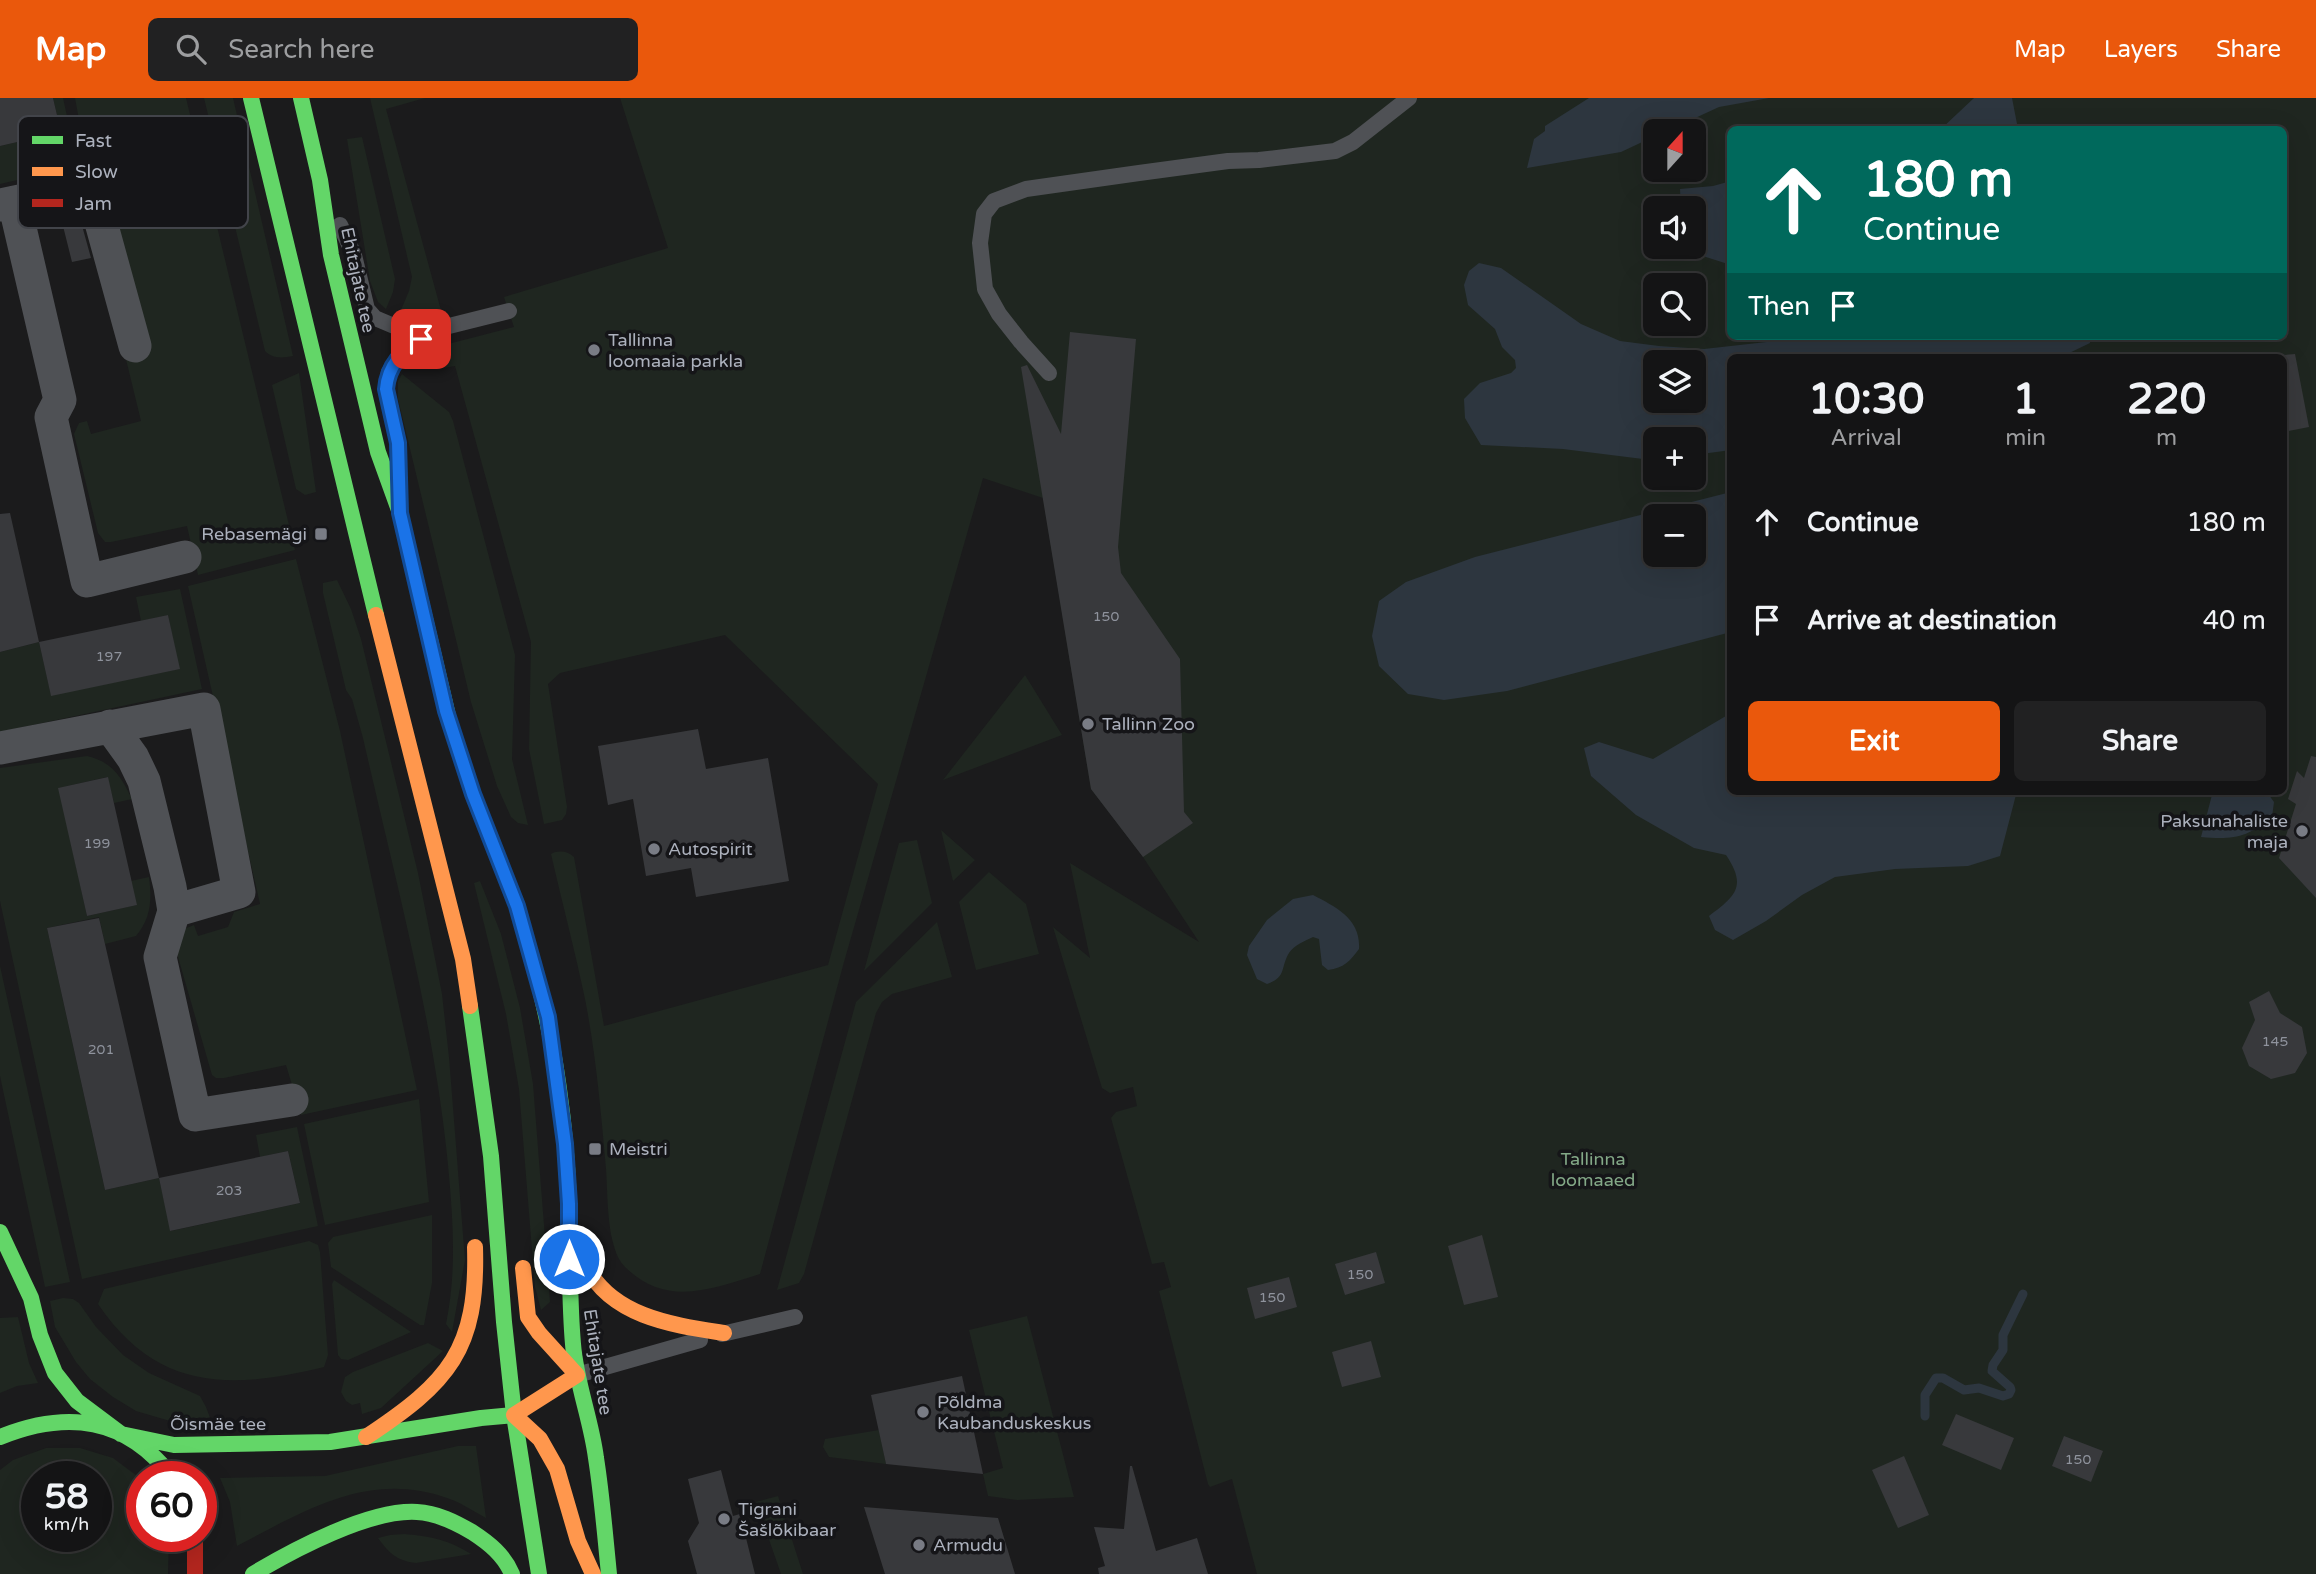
<!DOCTYPE html>
<html lang="en">
<head>
<meta charset="utf-8">
<style>
	:root { --surface:#141415; --page:#212122; --text:#f1f3f6; --muted:#9d9ea0; --line:#333334; --accent:#ea580c }
	body { margin:0; font-family:"Varela Round",sans-serif; background:var(--page); color:var(--text); height:100vh; display:flex; flex-direction:column; font-size:26px; white-space:nowrap }
	* { box-sizing:border-box; margin:0 }
	p { font-size:23px; color:var(--muted) }
	.icon { flex:none; width:38px; height:38px; fill:none; stroke:currentColor; stroke-width:2; stroke-linecap:round; stroke-linejoin:round }
	.map { position:relative; flex:1; overflow:hidden }
	.side { position:absolute; left:1727px; top:256px; width:560px; height:441px; display:flex; flex-direction:column; background:var(--surface); border-radius:10px; box-shadow:0 7px 28px #0002,0 0 0 2px var(--line) }
	.side>* { flex:none }
	.top-card { position:absolute; left:1727px; top:28px; width:560px; height:214px; border-radius:10px; box-shadow:0 7px 28px #0002,0 0 0 2px var(--line); background:#00695c; color:#fff; overflow:hidden }
	.needle { width:46px; rotate:21deg }
	.controls { position:absolute; left:1643px; top:21px; display:grid; gap:14px }
	.controls a { display:grid; place-items:center; width:63px; height:63px; border-radius:10px; background:var(--surface); box-shadow:0 7px 28px #0002,0 0 0 2px var(--line); font-size:35px }
	.speed { position:absolute; left:21px; top:1363px; display:flex; gap:14px; font-size:35px; font-weight:700; text-align:center }
	.speed>* { display:grid; place-content:center; width:91px; height:91px; border-radius:50%; background:var(--surface); box-shadow:0 7px 28px #0002,0 0 0 2px var(--line); line-height:1 }
	.speed small { font-size:18px; font-weight:400 }
	.speed .limit { border:10px solid #d22; background:#fff; color:#111 }
	.pin { position:absolute; display:grid; place-items:center; width:60px; height:60px; color:#fff; margin:-30px; border-radius:14px; box-shadow:0 4px 10px #0006 }
	.me { position:absolute; width:77px; margin:-38px; rotate:0deg; stroke-linejoin:round; filter:drop-shadow(0 0 5px #0008) }
	.turn { display:flex; align-items:center; gap:24px; height:147px; padding:0 21px; font-size:32px }
	.turn .icon { width:91px; height:91px; stroke-width:2.5 }
	.turn b { display:block; font-size:49px; line-height:60px }
	.then { display:flex; align-items:center; height:66px; padding:0 21px; background:#0003; gap:14px; font-size:26px }
	.eta { display:flex; justify-content:space-evenly; align-items:center; height:119px; text-align:center }
	.eta b { font-size:42px; font-weight:700; line-height:49px }
	.primary-button { display:flex; gap:14px; margin-top:auto; padding:14px 21px }
	.primary-button a { flex:1; height:80px; border-radius:10px; background:var(--accent); color:#fff; font-size:28px; font-weight:700; line-height:80px; text-align:center }
	.primary-button a+a { background:var(--page); color:var(--text) }
	ul { padding:0; list-style:none }
	li { display:flex; align-items:center; gap:21px; height:98px; padding:0 21px }
	li div { flex:1 }
	li b { display:block; font-size:26px }
	li em { font-style:normal }
	header { display:flex; align-items:center; gap:42px; box-sizing:border-box; height:98px; padding:0 35px; background:var(--accent); color:#fff }
	header strong { font-size:33px }
	nav { display:flex; gap:38px; margin-inline-start:auto; font-size:24px }
	.search { width:490px; height:63px; background:var(--page); display:flex; align-items:center; gap:18px; box-sizing:border-box; padding:0 24px; border-radius:10px; color:var(--muted); font-size:26px }
	.map>svg:first-child { display:block }
</style>
</head>
<body>
<header>
<strong>Map</strong>
<div class="search"><svg class="icon" aria-label="search" viewBox="0 0 24 24"><circle cx="10" cy="10" r="6"/><path d="M15 15l6 6"/></svg>Search here</div>
<nav><a>Map</a><a>Layers</a><a>Share</a></nav>
</header>
<div class="map">
<svg width="2316" height="1476" viewBox="0 0 2316 1476">
	<rect width="100%" height="100%" fill="#1b1b1c"/>
	<!-- green -->
	<path fill="#1f2620" fill-rule="evenodd" d="M53 0H63L78 68 0 86V48L61 34Z
		M75 0H186L295 452 198 477 187 428 111 444H105L98 435 74 336 79 325 87 323 91 336 141 323 124 253 146 248 104 64 87 66Z
		M204 0H233L293 258C282 260 273 261 265 253Z
		M370 0H425L386 11 442 216 413 222 398 219 409 193 412 179Z
		M620 0H2316V1476H1257L1232 1381 1210 1389 1208 1386 1159 1193 1171 1189 1164 1164 1152 1166 1111 1020 1116 1014 1137 1008 1133 989 1110 995 1102 990 1053 829 1090 860 1070 765 1199 844 1143 759 1091 691 1043 400 983 380 844 864 760 1176C711 1191 667 1210 625 1169 606 1150 608 1097 606 1071 601 1014 596 957 585 901 575 853 562 804 551 756 559 752 567 753 574 759L604 928 828 867 878 686 725 537 560 575 548 586 567 709 566 716 562 722 544 726 529 651 531 544 455 268C437 271 424 276 411 259L421 253 514 229 504 199 668 150ZM1731 32H2284V238H1731ZM1656 33H1694V72H1656ZM1656 110H1694V149H1656ZM1656 187H1694V226H1656ZM1731 259H2284V693H1731ZM1656 264H1694V303H1656ZM1656 341H1694V380H1656ZM1656 418H1694V457H1656Z
		M362 39 395 181 393 194 386 211 378 204 370 183 347 41Z
		M299 275 316 394 305 397 296 391 272 287Z
		M402 276 449 314 453 323 515 557 512 661 528 727 518 725 511 719 497 688 471 604 398 301V283Z
		M296 461 340 633 417 992 301 1017 286 967 224 980H216L212 977 176 852 184 831 194 827 198 838 228 829 234 814 260 806 188 488Z
		M337 482 351 511 361 541 418 775 442 896 449 959 465 1162 452 1234 446 1226C457 1172 453 1121 448 1067 434 923 395 781 363 640L352 601 346 592 323 495V485Z
		M180 491 202 591 0 634V554L39 544 51 597 179 571 168 517 141 523 136 499Z
		M1025 577 1062 637 943 682Z
		M87 658C113 664 121 679 132 701L114 705 107 679 59 690 87 818 136 807 131 783 149 779C152 802 151 820 136 838L105 846 99 819 47 830 105 1092 159 1080 171 1133 300 1105 288 1053 260 1059 256 1037 297 1029 318 1128 82 1181 0 803V670Z
		M941 732 975 762 953 783Z
		M917 742 932 805 864 873 899 745Z
		M989 774 1026 806 1039 856 976 872 959 804Z
		M480 783 501 836 520 910 533 986 550 1204 541 1212 535 1189 519 991 506 916 474 785Z
		M937 824 952 879 892 896 882 904 876 915 804 1176 799 1185 777 1192 856 904Z
		M0 868 70 1184 45 1189 0 978Z
		M419 1001 429 1104 325 1127 304 1026Z
		M432 1117V1185L424 1227H420L331 1169 328 1145 333 1139Z
		M309 1143 318 1147 320 1154 328 1257 324 1269C230 1292 157 1293 98 1206L104 1191Z
		M334 1182 411 1234 348 1262 341 1261 338 1257 332 1186Z
		M63 1200 73 1201 79 1205 96 1229 123 1257 149 1275 200 1298 206 1309 212 1325 170 1323 136 1313 113 1299 90 1281 76 1264 55 1229 50 1203Z
		M1027 1218 1074 1399 1017 1402 988 1398 983 1376 1003 1370 969 1232Z
		M18 1219 29 1265 38 1285 17 1288 0 1295V1220Z
		M428 1245 443 1253 381 1310 362 1316 360 1305 352 1307 346 1303 341 1294 345 1279 353 1274Z
		M879 1332 886 1366 829 1359 823 1349 825 1341Z
		M458 1348H476L486 1420C473 1413 460 1404 447 1400 369 1372 304 1413 237 1448L230 1404 220 1380 325 1378Z
		M46 1350H80L113 1360 141 1381 142 1438 169 1439 168 1476H0V1372L13 1362ZM37 1379H96V1438H37Z
		M778 1398 803 1476H781L756 1404Z
		M404 1436C430 1438 449 1442 471 1456L416 1465C397 1463 389 1455 378 1440L390 1437Z"/>
	<!-- water -->
	<path fill="#2d363f" fill-rule="evenodd" d="M1589 0H1769L1719 9 1667 33H1656L1655 38 1621 54 1527 70 1534 41 1545 33V28Z
		M1974 0H2012L2018 31H1941Z
		M1731 83V167L1684 152V149H1694V110H1681L1680 91 1713 88Z
		M1479 165 1501 170 1581 226 1620 243 1659 248 1704 251 1821 238H2089L2090 245 2061 259H1731V352L1694 357V341H1656L1655 362H1651L1563 351 1481 347 1465 320 1464 301 1480 285 1511 275 1516 270 1515 262 1502 249 1495 231 1468 207 1464 187 1469 173ZM1656 264H1694V303H1656Z
		M1731 394V534L1507 593 1444 602 1408 596 1379 568 1372 538 1379 503 1406 484 1475 459ZM1656 418H1694V457H1656Z
		M1731 615V693H2017L2000 758 1968 768 1895 771 1835 779 1802 797 1766 823 1733 842 1715 832 1709 818C1736 798 1747 788 1726 757L1694 750 1636 717 1591 678 1584 650 1599 644 1653 661Z
		M2213 693H2266L2274 704 2272 719C2247 740 2232 742 2201 739Z
		M1313 797C1336 809 1361 821 1359 851 1350 863 1344 870 1328 872L1322 867 1319 841 1313 839C1305 843 1294 847 1289 855 1280 870 1287 879 1267 886L1257 881 1247 857 1249 848 1267 822 1293 801Z"/>
	<g fill="none" stroke-linecap="round" stroke-linejoin="round">
		<!-- stream -->
		<path stroke="#2d363f" stroke-width="9" d="M1925 1318V1297L1936 1280H1943L1964 1292 1979 1290 2003 1298 2009 1296 2011 1292 2010 1289 1992 1273 1993 1267 2003 1252V1237L2023 1196"/>
	</g>
	<!-- building -->
	<path fill="#38393c" d="M0 0H53L61 34 0 48Z
		M81 124 91 160 72 164 63 128Z
		M1070 234 1136 241 1118 449 1121 475 1180 561 1184 714 1193 725 1143 759 1091 691 1021 269 1027 267 1061 336Z
		M2295 256 2309 329 2284 334V257Z
		M10 415 39 544 0 554V416Z
		M168 517 180 571 51 598 39 544Z
		M698 631 706 671 768 660 789 783 696 799 691 770 646 778 633 701 608 707 598 648Z
		M2311 658 2316 659V800L2279 760 2296 706 2288 701 2297 673 2304 680Z
		M108 679 137 807 87 818 58 690Z
		M99 820 159 1080 105 1092 47 830Z
		M2269 893 2280 915 2302 929 2307 955 2295 975 2271 981 2249 968 2242 950 2255 922 2249 904Z
		M288 1053 300 1105 170 1133 159 1080Z
		M1482 1137 1498 1199 1464 1207 1448 1148Z
		M1376 1154 1385 1185 1345 1197 1335 1166Z
		M1289 1179 1297 1209 1255 1221 1247 1190Z
		M1371 1243 1381 1279 1342 1289 1332 1254Z
		M962 1278 983 1376 886 1366 871 1297Z
		M1956 1316 2014 1340 2001 1372 1942 1347Z
		M2064 1338 2103 1353 2091 1384 2052 1368Z
		M1904 1358 1929 1417 1898 1430 1872 1372Z
		M1130 1368H1132L1156 1453 1197 1440 1208 1476H1099L1098 1470 1105 1468 1094 1429 1124 1431Z
		M721 1372 733 1418 740 1416 755 1476H697L688 1443 699 1425 688 1381Z
		M864 1409 998 1420 1015 1476H885Z"/>
	<g fill="none" stroke-linecap="round" stroke-linejoin="round">
		<!-- lane -->
		<path stroke="#4f5155" stroke-width="16" d="M340 127 354 157 367 211 375 220 401 231H437L509 213
			M1049 275 1021 244 999 216 985 191 980 145 984 116 994 103 1026 91 1139 75 1228 63 1259 62 1335 53 1353 44 1409 0
			M399 374 398 345 386 291 389 274 406 251 436 231
			M722 1236 795 1219
			M577 1277 700 1242"/>
		<!-- street -->
		<path stroke="#4f5155" stroke-width="33" d="M14 104 60 302 51 319 87 483 185 459
			M0 107 91 88 135 248
			M110 628 133 660 144 683 170 789 174 813 160 859 195 1017 292 1002
			M0 650 204 611 239 794 174 813"/>
		<!-- fast -->
		<path stroke="#63d668" stroke-width="16" d="M251 0 376 517
			M301 0 320 82 331 157 378 354 400 415 449 622
			M535 872C555 945 567 1033 569 1108 570 1154 569 1200 573 1246 576 1285 591 1321 596 1360 602 1398 605 1437 609 1476
			M470 908 491 1058 504 1224 514 1317 539 1476
			M0 1134 31 1200 40 1237 55 1275 77 1303 121 1336 174 1347 330 1344 481 1320 514 1317
			M0 1339C67 1312 126 1319 172 1379
			M253 1476C293 1452 370 1411 417 1414 437 1415 455 1424 472 1434 489 1445 504 1457 512 1476"/>
		<!-- slow -->
		<path stroke="#ff974d" stroke-width="16" d="M376 517 463 861 470 908
			M449 622 473 696 517 808 535 872
			M577 1136C580 1146 581 1158 586 1168 612 1219 673 1227 724 1235
			M523 1170 528 1219 539 1235 577 1277
			M514 1317 540 1341 557 1371 578 1443 593 1476
			M514 1317 577 1277
			M366 1339C449 1284 478 1252 475 1149"/>
		<!-- jam -->
		<path stroke="#b3261e" stroke-width="16" d="M195 1438V1476"/>
	</g>
	<g fill="none" stroke-linecap="round" stroke-linejoin="round">
		<!-- route casing -->
		<g stroke="#114b97" stroke-width="18">
			<path id="route" d="M421 241C402 254 388 267 386 291L398 345 400 415 446 613 473 696 517 808 548 919 565 1046 569 1106V1161"/>
		</g>
		<!-- route -->
		<use href="#route" stroke="#1a73e8" stroke-width="12"/>
	</g>
	<!-- markers -->
	<g fill="#797c85" stroke="#151518" stroke-width="2.5">
		<circle cx="594" cy="252" r="7"/>
		<rect x="314" y="429" width="14" height="14" rx="3.5"/>
		<circle cx="1088" cy="626" r="7"/>
		<circle cx="2302" cy="733" r="7"/>
		<circle cx="654" cy="751" r="7"/>
		<rect x="588" y="1044" width="14" height="14" rx="3.5"/>
		<circle cx="923" cy="1314" r="7"/>
		<circle cx="724" cy="1421" r="7"/>
		<circle cx="919" cy="1447" r="7"/>
	</g>
	<g text-anchor="middle" dominant-baseline="central" stroke-width="7" stroke-linejoin="round" paint-order="stroke">
		<!-- number labels -->
		<g font-size="14" fill="#8f939d">
			<text x="1106" y="518">150</text>
			<text x="109" y="558">197</text>
			<text x="97" y="745">199</text>
			<text x="2275" y="943">145</text>
			<text x="101" y="951">201</text>
			<text x="229" y="1092">203</text>
			<text x="1360" y="1176">150</text>
			<text x="1272" y="1199">150</text>
			<text x="2078" y="1361">150</text>
		</g>
		<!-- street labels -->
		<g font-size="18" fill="#acb1bd" stroke="#151518">
			<text transform="translate(358 182) rotate(78)">Ehitajate tee</text>
			<text transform="translate(598 1264) rotate(81)">Ehitajate tee</text>
			<text x="218" y="1326">Õismäe tee</text>
		</g>
		<!-- poi labels -->
		<g font-size="18" fill="#acb1bd" stroke="#151518" text-anchor="start">
			<text x="608" y="242">Tallinna<tspan x="608" dy="21">loomaaia parkla</tspan></text>
			<text x="307" y="436" text-anchor="end">Rebasemägi</text>
			<text x="1102" y="626">Tallinn Zoo</text>
			<text x="2288" y="723" text-anchor="end">Paksunahaliste<tspan x="2288" dy="21">maja</tspan></text>
			<text x="668" y="751">Autospirit</text>
			<text x="609" y="1051">Meistri</text>
			<text x="937" y="1304">Põldma<tspan x="937" dy="21">Kaubanduskeskus</tspan></text>
			<text x="738" y="1411">Tigrani<tspan x="738" dy="21">Šašlõkibaar</tspan></text>
			<text x="933" y="1447">Armudu</text>
		</g>
		<!-- park labels -->
		<g font-size="18" fill="#83a887" stroke="#151518">
			<text x="1593" y="1061">Tallinna<tspan x="1593" dy="21">loomaaed</tspan></text>
		</g>
	</g>
	<!-- legend -->
	<rect x="18" y="18" width="230" height="112" rx="10" fill="#151518" stroke="#42444a" stroke-width="2"/>
	<rect x="32" y="38" width="31" height="8" fill="#63d668"/>
	<rect x="32" y="69" width="31" height="9" fill="#ff974d"/>
	<rect x="32" y="101" width="31" height="8" fill="#b3261e"/>
	<g font-size="19" fill="#acb1bd">
		<text x="75" y="49">Fast</text>
		<text x="75" y="80">Slow</text>
		<text x="75" y="112">Jam</text>
	</g>
</svg>
<div class="controls">
<a><svg class="needle" viewBox="-14 -14 28 28"><path d="M0-13l5 13h-10z" fill="#e53935"/><path d="M0 13l5-13h-10z" fill="#9d9ea0"/></svg></a>
<a><svg class="icon" aria-label="sound" viewBox="0 0 24 24"><path d="M4 9h4l5-4v14l-5-4H4zM17 9q2 3 0 6"/></svg></a>
<a><svg class="icon" aria-label="search" viewBox="0 0 24 24"><circle cx="10" cy="10" r="6"/><path d="M15 15l6 6"/></svg></a>
<a><svg class="icon" aria-label="layers" viewBox="0 0 24 24"><path d="M12 4l9 5-9 5-9-5zM3 14l9 5 9-5"/></svg></a>
<a>+</a>
<a>−</a>
</div>
<div class="speed"><div>58<small>km/h</small></div><div class="limit">60</div></div>
<div class="pin" style="left:421px;top:241px;background:#d93025"><svg class="icon" aria-label="arrive" viewBox="0 0 24 24"><path d="M6 21V4h12l-3 4 3 4H6"/></svg></div>
<svg class="me" style="left:569px;top:1161px" viewBox="-20 -20 40 40"><circle r="17" fill="#1a73e8" stroke="#fff" stroke-width="3"/><path d="M0-11L8 9 0 5-8 9z" fill="#fff"/></svg>
<div class="top-card">
<div class="turn"><svg class="icon" aria-label="ahead" viewBox="0 0 24 24"><path d="M12 20V5M6 11l6-6 6 6"/></svg><div><b>180 m</b>Continue</div></div>
<div class="then">Then<svg class="icon" aria-label="arrive" viewBox="0 0 24 24"><path d="M6 21V4h12l-3 4 3 4H6"/></svg></div>
</div>
<section class="side">
<div class="eta">
<div><b>10:30</b><p>Arrival</p></div>
<div><b>1</b><p>min</p></div>
<div><b>220</b><p>m</p></div>
</div>
<ul>
<li><svg class="icon" aria-label="ahead" viewBox="0 0 24 24"><path d="M12 20V5M6 11l6-6 6 6"/></svg><div><b>Continue</b></div><em>180 m</em></li>
<li><svg class="icon" aria-label="arrive" viewBox="0 0 24 24"><path d="M6 21V4h12l-3 4 3 4H6"/></svg><div><b>Arrive at destination</b></div><em>40 m</em></li>
</ul>
<div class="primary-button"><a>Exit</a><a>Share</a></div>
</section>
</div>
</body>
</html>
